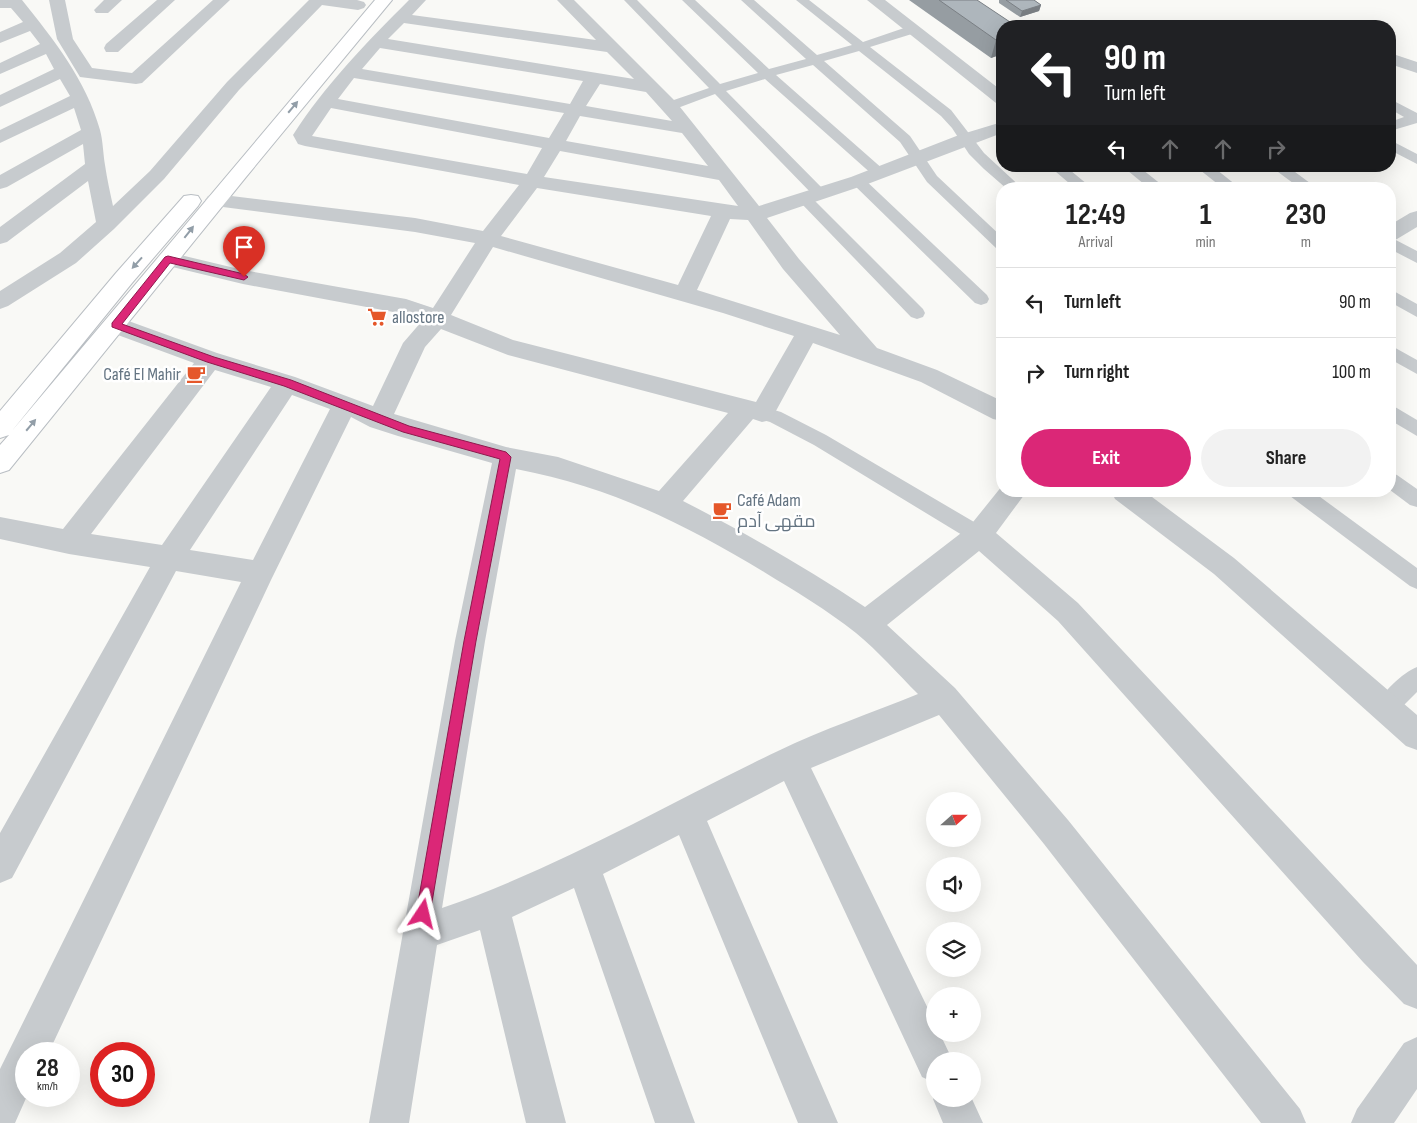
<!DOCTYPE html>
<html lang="en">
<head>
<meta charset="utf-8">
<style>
	:root { --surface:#fff; --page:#f2f2f2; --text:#222; --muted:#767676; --line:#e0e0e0; --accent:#db2777 }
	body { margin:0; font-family:"Sofia Sans Condensed",Cairo,sans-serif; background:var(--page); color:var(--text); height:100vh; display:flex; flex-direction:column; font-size:19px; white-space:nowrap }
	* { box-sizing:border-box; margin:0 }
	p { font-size:16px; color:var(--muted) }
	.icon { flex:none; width:28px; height:28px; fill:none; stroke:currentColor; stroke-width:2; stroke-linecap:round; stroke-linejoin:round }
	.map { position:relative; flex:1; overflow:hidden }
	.side { position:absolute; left:996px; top:182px; width:400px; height:315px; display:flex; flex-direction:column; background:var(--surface); border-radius:20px; box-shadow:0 5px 20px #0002 }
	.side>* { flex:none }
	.top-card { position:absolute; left:996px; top:20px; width:400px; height:152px; border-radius:20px; box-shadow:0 5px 20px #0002; background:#202124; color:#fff; overflow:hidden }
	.needle { width:32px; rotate:69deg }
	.buttons { position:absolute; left:926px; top:792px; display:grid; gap:10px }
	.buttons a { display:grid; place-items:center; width:55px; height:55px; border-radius:50%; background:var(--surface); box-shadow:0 5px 20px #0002; font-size:25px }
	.speed { position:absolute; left:15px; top:1042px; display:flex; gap:10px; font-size:25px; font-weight:700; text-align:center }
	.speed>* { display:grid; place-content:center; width:65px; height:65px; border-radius:50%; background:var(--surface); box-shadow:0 5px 20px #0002; line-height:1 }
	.speed small { font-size:12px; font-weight:400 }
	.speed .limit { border:8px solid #d22; background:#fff; color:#111 }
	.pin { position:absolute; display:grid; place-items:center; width:42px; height:42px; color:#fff; margin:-51px -21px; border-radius:50% 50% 50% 0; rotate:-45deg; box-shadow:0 0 5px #0007 }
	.pin .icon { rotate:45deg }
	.me { position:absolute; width:55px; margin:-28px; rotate:10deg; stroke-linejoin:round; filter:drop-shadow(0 0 4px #0008) }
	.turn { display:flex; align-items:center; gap:18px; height:105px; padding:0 25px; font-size:22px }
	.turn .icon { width:65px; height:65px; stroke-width:2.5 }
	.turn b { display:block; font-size:35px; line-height:42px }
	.lanes { display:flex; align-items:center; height:48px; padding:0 25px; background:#0003; justify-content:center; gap:25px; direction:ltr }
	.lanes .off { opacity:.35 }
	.eta { display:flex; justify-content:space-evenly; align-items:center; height:85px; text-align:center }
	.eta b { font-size:30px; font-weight:700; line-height:35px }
	.action { display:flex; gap:10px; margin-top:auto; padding:10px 25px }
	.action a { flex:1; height:58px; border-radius:30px; background:var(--accent); color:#fff; font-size:20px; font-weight:700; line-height:58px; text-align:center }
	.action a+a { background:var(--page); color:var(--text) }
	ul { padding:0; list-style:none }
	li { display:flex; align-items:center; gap:15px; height:70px; padding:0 25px; border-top:1px solid var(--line) }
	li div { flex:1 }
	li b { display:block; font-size:19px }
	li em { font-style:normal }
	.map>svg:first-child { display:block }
</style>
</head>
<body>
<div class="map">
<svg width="1417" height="1123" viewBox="0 0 1417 1123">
	<rect width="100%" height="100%" fill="#f9f9f6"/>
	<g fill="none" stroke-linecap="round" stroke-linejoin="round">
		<!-- secondary casing -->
		<g stroke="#b9bec3" stroke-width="2">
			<path id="secondary" d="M375 0H392L246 177 9 470 0 473V445L9 435 0 438V411L116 273 184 196 191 195 198 196 201 201 198 206 132 283 11 432Z"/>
		</g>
		<!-- lane -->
		<path fill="#c7cbce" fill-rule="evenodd" d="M624 0H637L720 84 758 73 682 0H695L769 69 806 59 741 0H754L817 55 852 45 796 0H809L863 42 907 27H915L917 30 915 33 870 47 951 110 984 153 1023 189H1007L984 169 969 154 952 128 941 116 859 51 824 61 910 136 937 176 1002 237V250L997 249 927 182 900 142 813 65 776 75 884 170 886 173 884 176H874L765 79 726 91 825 191 827 194 825 197H815L715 94 675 109H665L663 106 665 103 709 88Z
			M1390 99 1417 113V123L1390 131V122L1404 117 1390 109Z
			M1390 140 1417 154V164L1390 150Z
			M1049 166H1065L1093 189H1076Z
			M1122 166H1138L1167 189H1150Z
			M1195 166H1212L1241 189H1224Z
			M1270 166H1287L1318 189H1301Z
			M858 177 863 178 987 295 989 299 987 303 981 305 975 303 853 184 851 181 853 178Z
			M805 194 810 196 923 309 925 313 923 317 917 319 911 317 800 202 798 199 800 196Z
			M1390 237 1417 251V263L1390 249Z
			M1390 289 1417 304V317L1390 302Z
			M1390 345 1417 360V374L1390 359Z
			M747 402 781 412 826 435 986 529 989 535 986 541 979 543 972 541 814 445 770 422 741 414 738 409 741 404Z
			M1390 404 1417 420V436L1390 420Z
			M1390 472 1397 475 1417 489V507L1410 505 1390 490Z
			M1288 491H1312L1417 568V589L1410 586 1290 496Z
			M1417 667V692L1393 716 1385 719 1377 716 1374 708C1380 695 1403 672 1417 667Z"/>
		<!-- street -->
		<path fill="#c7cbce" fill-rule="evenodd" d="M0 0H22C54 40 86 80 100 130 103 141 103 153 105 165 107 179 110 192 113 206L150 171 227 82 309 0H357L364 2 366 5 364 8 358 10 322 5 239 90 164 179 114 229 76 263 8 306 0 309V291L60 253 96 222 88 181 7 242 0 244V227L85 164 83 144 7 187 0 189V175L81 130 74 108 0 143V130L70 96 60 79 0 107V95L54 69 46 54 0 74V63L40 44 30 31 0 43V32L23 22 11 8H0Z
			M49 0H65L73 39 92 68 132 73 213 0H230L142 83 136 84 80 77 57 39Z
			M104 0H122L108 13H96L94 10Z
			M157 0H175L118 52H106L104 48 106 44Z
			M409 0H426L412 15 596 40 557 0H574L676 102 759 206 851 177 959 135 1002 122V133L865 185 767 218 799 259 877 348 937 370 1002 401V421L993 419 921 382 813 343 771 420 762 422 753 419 683 501C746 533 806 568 865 607L969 527 1002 486V491H1027L996 533 1078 603 1417 965V1009L1404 1004 1363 962 1058 621 979 551 887 625 955 688 1068 820 1300 1109 1306 1123H1261L1044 844 939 715 811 768 935 1023V1034H940L953 1061H935V1083L922 1077 784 781 707 821 838 1123H798L679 835 603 874 695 1123H655L574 888 512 917 566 1123H526L480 930 437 945 409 1123H369L455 641 492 463 398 436 370 427 351 417 271 580 48 1054H26L27 1096 15 1123H0V1069L241 582 176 571 12 878 0 883V833L150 567 69 554 0 539V517L63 529 194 363 107 331 104 325 107 319 115 317 123 319 217 353 295 377 373 406 403 343 422 321 404 314 243 284 160 264 157 259 160 254 168 252 243 270 406 299 433 308 475 243 415 232 215 206 208 204 205 200 208 196 215 194 415 218 483 231 519 185 305 146 298 144 293 135C325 85 367 42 409 0ZM404 23 607 52 634 79 388 39ZM380 48 583 81 570 104 362 69ZM354 78 564 113 549 138 338 99ZM600 84 646 92 672 121 586 106ZM331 108 542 148 527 174 312 136ZM580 116 682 133 708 166 566 141ZM560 151 719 180 738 206 544 177ZM537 188 711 216 678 285 501 236ZM730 219 748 220 783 269 840 335 697 290ZM493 247 723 313 794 336 756 402 513 340 451 315ZM441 329 508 355 728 413 659 491 558 457 506 447 394 414 425 347ZM215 370 271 387 162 545 91 534ZM292 395 330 409 253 560 190 550ZM516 469C610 487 683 523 764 572 795 591 827 610 856 633 878 651 898 674 918 694 872 713 823 729 778 751 667 804 559 868 442 908L485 641Z
			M867 0H885L1002 91V104L996 103Z
			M1390 53 1417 62V73L1390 64Z
			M1417 211V227L1397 239 1390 241V225L1410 213Z
			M1111 491H1144L1234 558 1417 715V750L1406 746 1214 574 1115 499Z
			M1417 1037V1089L1394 1123H1351L1357 1109 1404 1043Z
			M935 1094V1099H972L983 1123H943L933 1099Z"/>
		<!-- secondary -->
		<use href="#secondary" fill="#fff" fill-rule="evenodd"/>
	</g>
	<!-- wall -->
	<path fill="#969da2" d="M909 0H977L1002 26V54L991 58Z
		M999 0H1034L1041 5 1039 11 1020 17 999 3Z"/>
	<!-- shaded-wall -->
	<path fill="#7a7f84" d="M1041 5 1039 11 1020 17 1022 11Z
		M1002 38V54L991 58 996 40Z"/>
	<!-- building -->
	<path fill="#aeb6bc" stroke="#7a7f84" d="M939 0H977L1016 26H1002V38L996 40Z
		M1006 0H1034L1041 5 1022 11Z"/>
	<!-- one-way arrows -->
	<defs><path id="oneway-solid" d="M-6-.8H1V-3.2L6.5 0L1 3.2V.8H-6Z" transform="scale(1.25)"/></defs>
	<g fill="#929ea8">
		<use href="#oneway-solid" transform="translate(293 107) rotate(-50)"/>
		<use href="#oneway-solid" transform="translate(189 232) rotate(-52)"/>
		<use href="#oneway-solid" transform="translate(137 263) rotate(132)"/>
		<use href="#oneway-solid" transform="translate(31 425) rotate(-50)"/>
	</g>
	<!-- route -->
	<path fill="#db2777" stroke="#8e194d" d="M168 256 244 274 248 277 244 280 170 263 122 324 214 357 291 380 409 426 506 452 511 457 476 641 430 914 428 919 423 921 418 919 416 914 464 641 500 459 403 432 284 386 207 362 112 327V323L165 257Z"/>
	<!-- icons -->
	<defs>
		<g id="supermarket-bare" transform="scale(1.5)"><path d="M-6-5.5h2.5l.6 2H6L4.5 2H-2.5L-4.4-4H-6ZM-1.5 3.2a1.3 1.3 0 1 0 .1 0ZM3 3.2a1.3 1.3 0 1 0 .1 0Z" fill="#e5572a" stroke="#fff" stroke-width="2.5" paint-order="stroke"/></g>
		<g id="cafe-bare" transform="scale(1.5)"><path d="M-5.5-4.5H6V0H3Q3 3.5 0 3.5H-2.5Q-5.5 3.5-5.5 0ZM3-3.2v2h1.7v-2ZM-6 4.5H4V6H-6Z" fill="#e5572a" stroke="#fff" stroke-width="2.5" paint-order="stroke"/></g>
	</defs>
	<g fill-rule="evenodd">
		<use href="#supermarket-bare" x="377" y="317"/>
		<use href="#cafe-bare" x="196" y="374"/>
		<use href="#cafe-bare" x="722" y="510"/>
	</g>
	<g text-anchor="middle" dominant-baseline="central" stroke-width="5" stroke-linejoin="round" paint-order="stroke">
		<!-- poi labels -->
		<g font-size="18" fill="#647482" stroke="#fff" text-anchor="start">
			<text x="392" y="317">allostore</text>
			<text x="181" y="374" text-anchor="end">Café El Mahir</text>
			<text x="737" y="500">Café Adam<tspan x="737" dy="21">مقهى آدم</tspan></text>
		</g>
	</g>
</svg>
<div class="buttons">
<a><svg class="needle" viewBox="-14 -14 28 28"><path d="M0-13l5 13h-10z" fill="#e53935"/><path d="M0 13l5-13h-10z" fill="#767676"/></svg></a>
<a><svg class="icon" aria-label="sound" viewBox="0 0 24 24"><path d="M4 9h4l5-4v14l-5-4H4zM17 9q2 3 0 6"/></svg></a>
<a><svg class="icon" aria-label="layers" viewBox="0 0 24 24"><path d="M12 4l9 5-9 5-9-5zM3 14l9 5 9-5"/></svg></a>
<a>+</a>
<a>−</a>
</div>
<div class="speed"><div>28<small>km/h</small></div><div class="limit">30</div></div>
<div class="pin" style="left:244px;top:277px;background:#d93025"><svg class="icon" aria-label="arrive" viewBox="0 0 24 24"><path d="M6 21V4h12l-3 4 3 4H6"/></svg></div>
<svg class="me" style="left:423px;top:914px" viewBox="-20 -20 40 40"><path d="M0-17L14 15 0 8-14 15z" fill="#db2777" stroke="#fff" stroke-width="4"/></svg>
<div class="top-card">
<div class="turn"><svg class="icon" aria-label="left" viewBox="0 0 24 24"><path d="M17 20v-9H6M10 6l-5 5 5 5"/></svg><div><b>90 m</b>Turn left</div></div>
<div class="lanes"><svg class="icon" aria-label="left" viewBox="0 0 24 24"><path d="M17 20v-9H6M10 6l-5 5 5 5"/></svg><svg class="icon off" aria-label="ahead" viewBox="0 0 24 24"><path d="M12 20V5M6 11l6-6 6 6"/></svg><svg class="icon off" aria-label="ahead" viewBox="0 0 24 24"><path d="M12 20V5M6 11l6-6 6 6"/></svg><svg class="icon off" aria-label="right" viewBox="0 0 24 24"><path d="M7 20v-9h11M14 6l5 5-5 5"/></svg></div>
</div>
<section class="side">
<div class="eta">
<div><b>12:49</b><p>Arrival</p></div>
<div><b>1</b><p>min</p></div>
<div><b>230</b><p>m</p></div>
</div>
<ul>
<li><svg class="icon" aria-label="left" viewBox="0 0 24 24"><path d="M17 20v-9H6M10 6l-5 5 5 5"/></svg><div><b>Turn left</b></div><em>90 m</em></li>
<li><svg class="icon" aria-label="right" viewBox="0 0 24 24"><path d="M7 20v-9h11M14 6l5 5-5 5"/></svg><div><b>Turn right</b></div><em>100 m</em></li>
</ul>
<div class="action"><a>Exit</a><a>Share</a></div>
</section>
</div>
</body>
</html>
